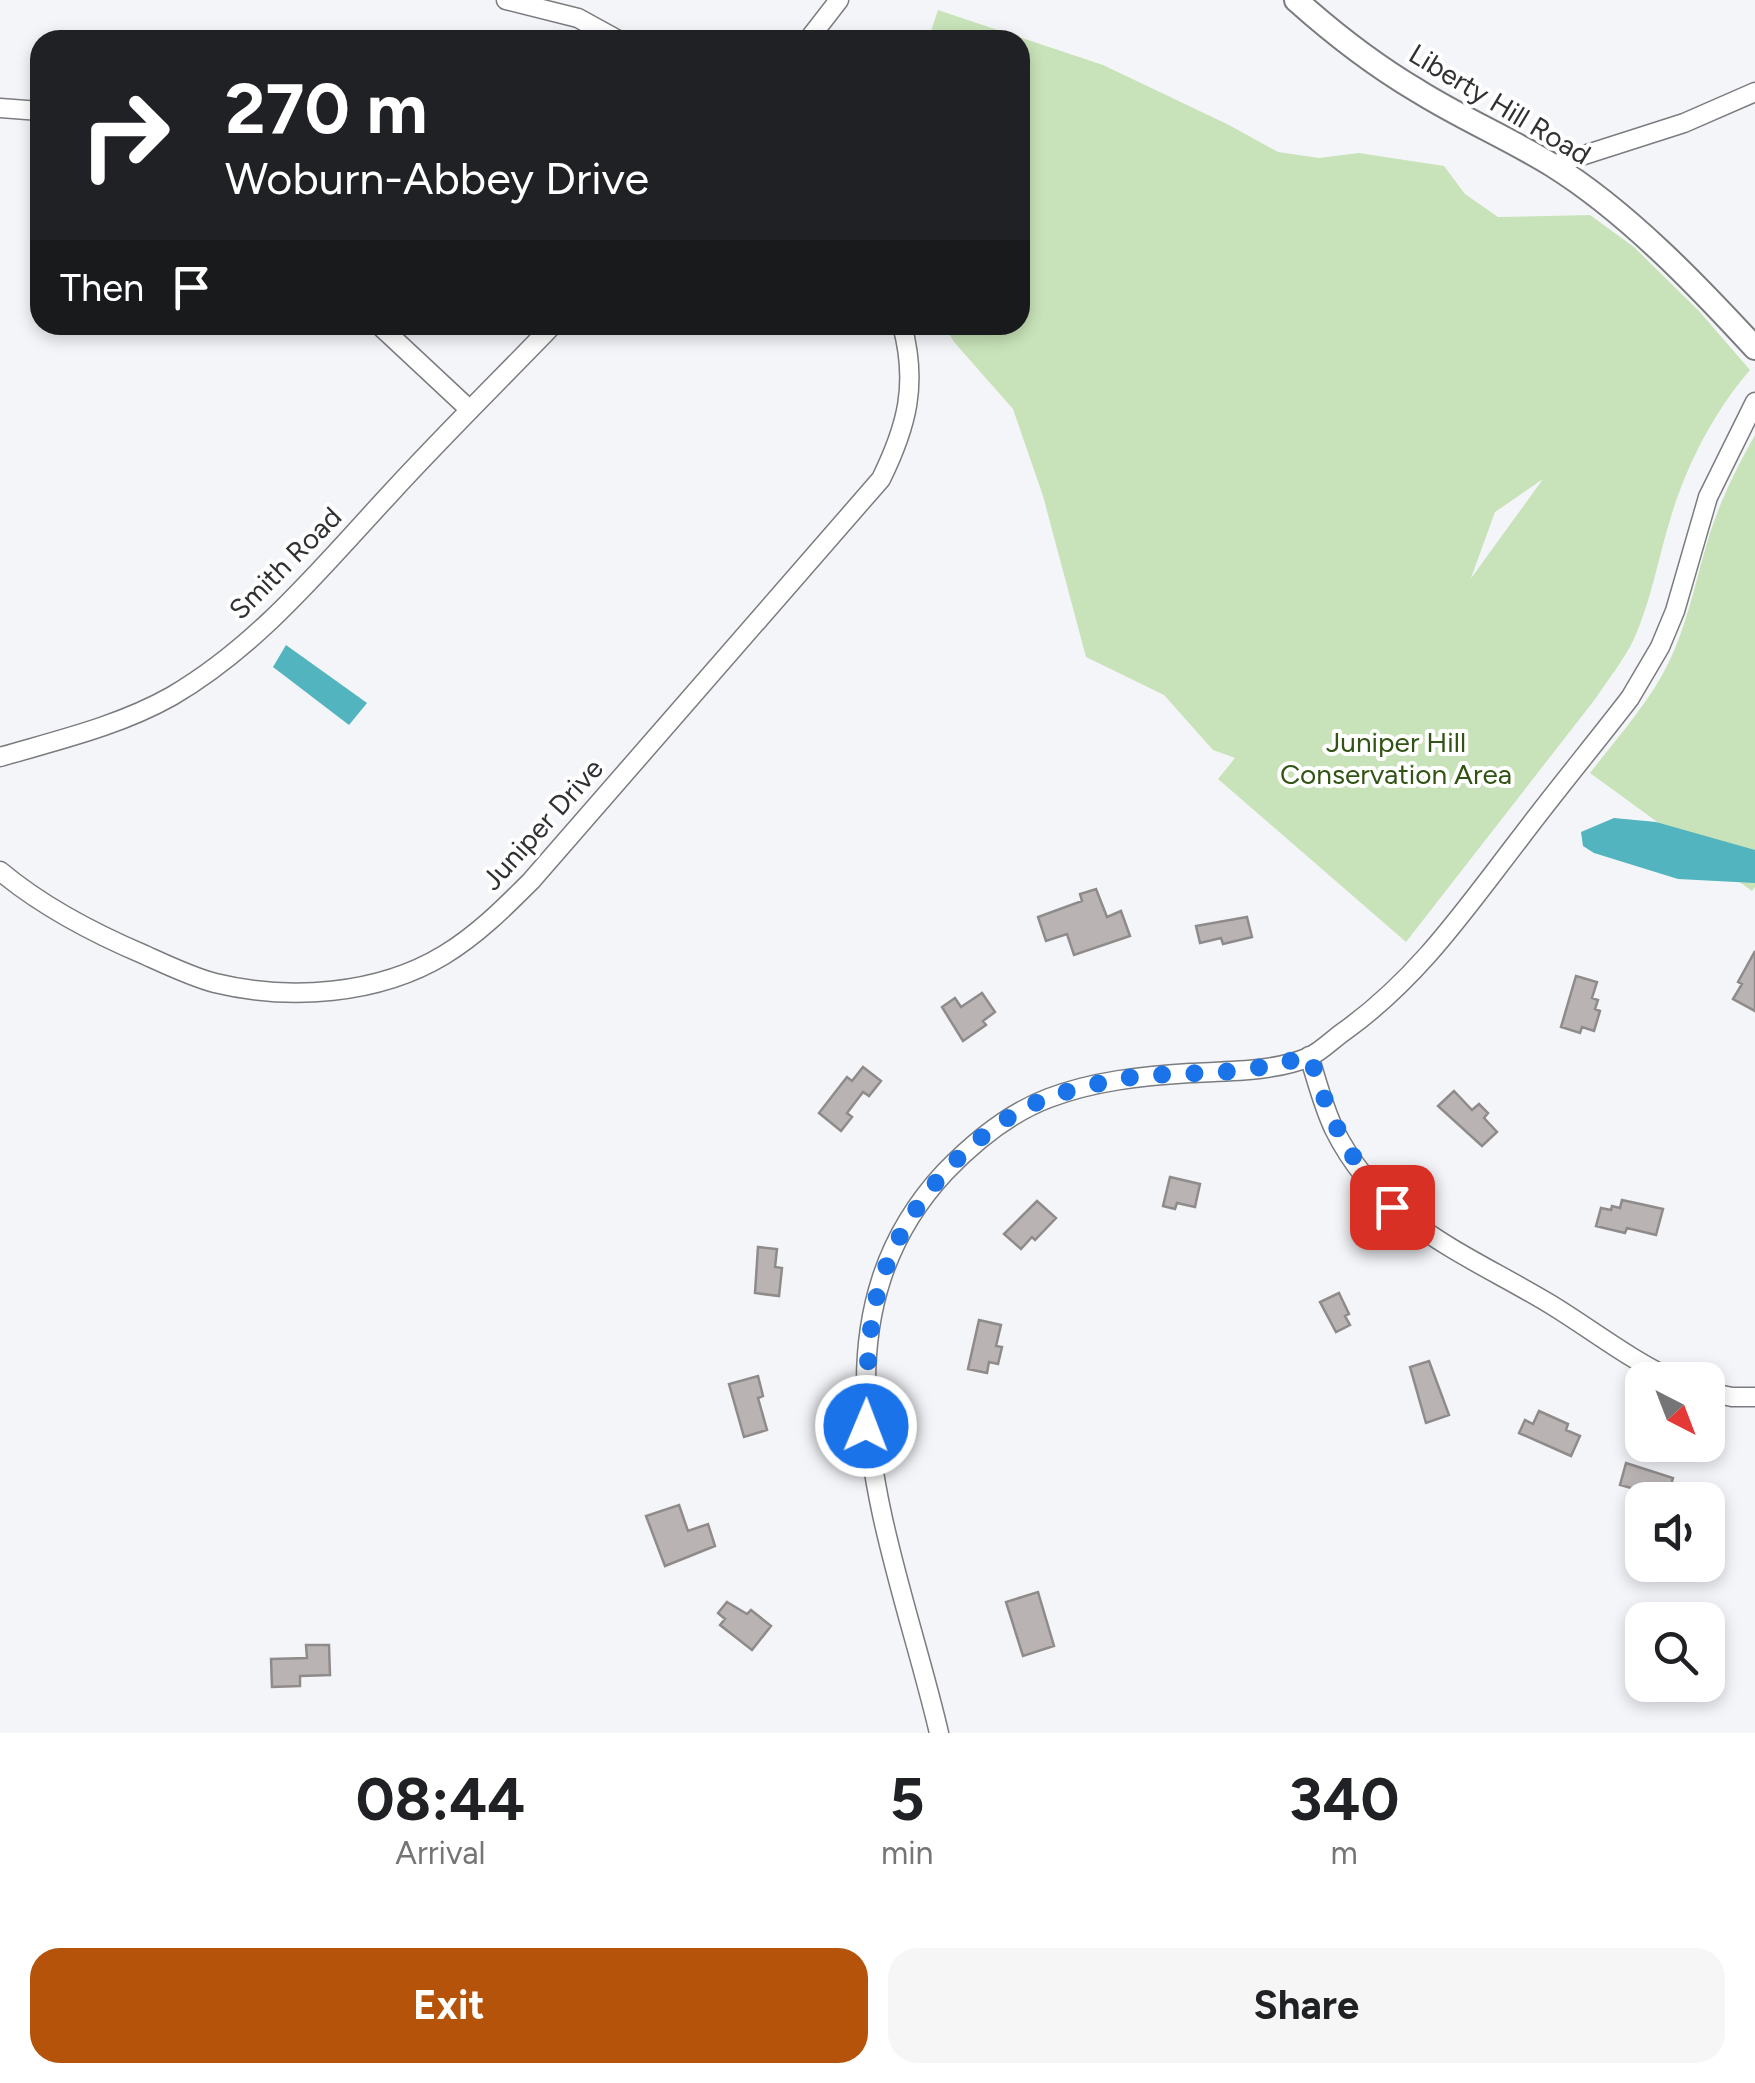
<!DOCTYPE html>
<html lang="en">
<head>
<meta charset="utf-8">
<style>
	:root { --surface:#fff; --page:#f6f6f6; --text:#202124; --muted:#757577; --accent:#b45309 }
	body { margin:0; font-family:Figtree,sans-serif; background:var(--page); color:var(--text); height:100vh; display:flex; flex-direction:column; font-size:38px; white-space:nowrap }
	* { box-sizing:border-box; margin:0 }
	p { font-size:32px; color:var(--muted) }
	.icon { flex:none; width:55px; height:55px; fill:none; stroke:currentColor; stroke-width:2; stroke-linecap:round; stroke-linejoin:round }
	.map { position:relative; height:1733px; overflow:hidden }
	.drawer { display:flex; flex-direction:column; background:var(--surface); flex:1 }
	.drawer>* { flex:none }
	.hud { position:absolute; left:30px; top:30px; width:1000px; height:305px; border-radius:30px; box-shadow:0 5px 15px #0003; background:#202124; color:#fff; overflow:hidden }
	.needle { width:65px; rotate:138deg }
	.controls { position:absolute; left:1625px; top:1362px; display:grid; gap:20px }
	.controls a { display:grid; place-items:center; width:100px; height:100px; border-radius:20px; background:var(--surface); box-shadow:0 5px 15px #0003; font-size:50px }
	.pin { position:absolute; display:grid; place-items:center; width:85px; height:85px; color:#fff; margin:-42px; border-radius:20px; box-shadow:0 5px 15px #0006 }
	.me { position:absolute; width:110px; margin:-55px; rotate:1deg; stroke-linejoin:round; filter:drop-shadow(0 0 8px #0008) }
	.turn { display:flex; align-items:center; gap:35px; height:210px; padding:0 30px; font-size:45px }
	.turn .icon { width:130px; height:130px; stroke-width:2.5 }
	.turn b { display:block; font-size:70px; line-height:85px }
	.then { display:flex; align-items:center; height:95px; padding:0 30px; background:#0003; gap:20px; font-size:38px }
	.eta { display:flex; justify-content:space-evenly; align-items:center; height:170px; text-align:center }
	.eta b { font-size:60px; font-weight:700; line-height:70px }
	.cta { display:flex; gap:20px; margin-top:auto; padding:20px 30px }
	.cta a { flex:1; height:115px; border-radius:30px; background:var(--accent); color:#fff; font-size:40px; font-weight:700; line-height:115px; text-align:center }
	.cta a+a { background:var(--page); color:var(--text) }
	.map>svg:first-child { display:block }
</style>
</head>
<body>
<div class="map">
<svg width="1755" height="1733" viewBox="0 0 1755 1733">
	<rect width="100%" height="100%" fill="#f4f5f9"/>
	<!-- green -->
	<path fill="#c8e3b9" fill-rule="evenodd" d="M938 10 1103 65 1229 125 1278 152 1319 158 1359 153 1444 166 1465 194 1498 217 1590 215 1634 247 1699 311 1750 370C1713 413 1686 466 1670 520 1658 559 1651 601 1634 639 1624 660 1609 678 1596 698L1406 942 1218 779 1235 758 1213 750 1164 695 1086 657 1043 496 1013 409 954 342 944 325H1020V40H928ZM1543 479 1472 577 1471 578 1495 512Z
		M1755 435V887L1752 891 1590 773C1617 738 1647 705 1667 666 1688 624 1696 578 1710 533 1721 499 1737 467 1755 435Z"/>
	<!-- water -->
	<path fill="#51b4be" d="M286 645 367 703 349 725 273 667Z
		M1614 818 1656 822 1755 850V883L1678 879 1594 853 1583 846 1581 832Z"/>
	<!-- building -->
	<path fill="#b9b4b3" stroke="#8f8b8a" stroke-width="2.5" d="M1096 889 1107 917 1121 911 1130 936 1074 955 1067 934 1046 941 1038 917 1082 901 1080 894Z
		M1247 917 1252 937 1223 944 1221 938 1200 943 1196 926Z
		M1755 951V1011L1733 999 1742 984 1738 982Z
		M1576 976 1597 982 1592 998 1598 1000 1595 1009 1600 1011 1594 1031 1582 1027 1580 1033 1561 1027Z
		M982 993 995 1012 983 1021 986 1025 963 1041 942 1007 955 998 961 1007Z
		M863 1067 881 1081 869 1096 863 1092 847 1113 852 1117 841 1131 819 1113 847 1077 852 1081Z
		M1454 1091 1472 1110 1479 1104 1488 1113 1484 1118 1497 1132 1482 1146 1438 1106Z
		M1170 1177 1200 1184 1195 1207 1177 1203 1175 1209 1163 1206Z
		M1622 1200 1663 1209 1656 1235 1627 1228 1625 1233 1596 1226 1601 1208 1611 1210 1612 1206 1620 1208Z
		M1037 1201 1056 1218 1035 1240 1032 1237 1021 1249 1004 1234Z
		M758 1247 777 1249 775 1267 782 1268 779 1296 755 1293Z
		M1339 1293 1349 1314 1345 1316 1350 1325 1336 1332 1320 1302Z
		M979 1320 1001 1325 996 1346 1002 1347 998 1364 989 1362 987 1373 968 1369Z
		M1429 1361 1449 1415 1426 1423 1410 1367Z
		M758 1376 763 1396 758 1398 767 1430 744 1437 729 1384Z
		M1539 1411 1568 1424 1566 1430 1580 1436 1571 1456 1519 1433 1525 1420 1533 1424Z
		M1626 1463 1673 1478 1667 1498 1620 1485Z
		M679 1505 688 1531 708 1524 715 1546 665 1566 646 1516Z
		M1038 1592 1054 1646 1023 1656 1006 1602Z
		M727 1602 747 1614 751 1610 771 1626 752 1650 720 1625 725 1619 718 1613Z
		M306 1645H329L330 1675 300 1676V1686L272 1687 271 1659 307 1658Z"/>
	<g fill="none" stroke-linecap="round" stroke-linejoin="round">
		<!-- minor casing -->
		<g stroke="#7b7c7f" stroke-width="21">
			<path id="minor" d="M506 0 578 18 618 40
				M808 40 839 0
				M0 108 40 111
				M1553 165 1684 123 1755 92
				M379 325 470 410
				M0 757C58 740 119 726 172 696 259 645 322 567 389 495 442 437 498 382 553 325
				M0 871C43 907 93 933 145 955 167 965 192 977 215 983 289 1001 378 995 444 955 477 935 504 908 531 881L881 479C907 426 918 384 902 325
				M1309 1056C1317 1081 1323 1106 1334 1129 1381 1224 1465 1253 1550 1304 1591 1329 1630 1360 1674 1380
				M1708 1392 1732 1397H1755
				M939 1733C897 1552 795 1333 945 1172 974 1142 1009 1113 1049 1098 1094 1081 1142 1076 1190 1073 1227 1071 1274 1072 1309 1057 1322 1051 1334 1038 1346 1030 1418 978 1464 911 1518 841 1554 793 1593 746 1630 698L1660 647 1675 611 1708 497 1755 402"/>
		</g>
		<!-- tertiary casing -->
		<g stroke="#7b7c7f" stroke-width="26">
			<path id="tertiary" d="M1296 0C1334 34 1374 65 1418 91 1461 118 1508 138 1552 165 1626 211 1696 284 1755 348"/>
		</g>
		<!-- minor -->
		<use href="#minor" stroke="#fff" stroke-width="18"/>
		<!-- tertiary -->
		<use href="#tertiary" stroke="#fff" stroke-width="22"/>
	</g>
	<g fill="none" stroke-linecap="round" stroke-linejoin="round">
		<!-- route -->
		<path stroke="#1a73e8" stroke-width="18" stroke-dasharray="0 32.4" d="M866 1426C867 1385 867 1344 875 1304 892 1227 945 1158 1011 1116 1042 1096 1084 1086 1120 1079 1160 1072 1201 1075 1242 1070 1265 1067 1287 1062 1310 1056 1331 1123 1346 1154 1392 1207"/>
	</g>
	<g text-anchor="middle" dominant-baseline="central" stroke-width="8" stroke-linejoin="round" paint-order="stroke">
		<!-- street labels -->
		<g font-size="28" fill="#303132" stroke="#fff">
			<text transform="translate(1500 104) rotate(31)">Liberty Hill Road</text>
			<text transform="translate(285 563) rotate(-45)">Smith Road</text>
			<text transform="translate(542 824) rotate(-48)">Juniper Drive</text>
		</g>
		<!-- park labels -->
		<g font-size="28" fill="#315314" stroke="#fff">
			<text x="1396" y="742">Juniper Hill<tspan x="1396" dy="32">Conservation Area</tspan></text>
		</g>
	</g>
</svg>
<div class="controls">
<a><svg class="needle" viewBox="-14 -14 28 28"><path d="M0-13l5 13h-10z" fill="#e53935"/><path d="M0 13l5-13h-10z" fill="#757577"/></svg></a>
<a><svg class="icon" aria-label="sound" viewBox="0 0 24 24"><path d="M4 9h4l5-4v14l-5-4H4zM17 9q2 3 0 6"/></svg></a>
<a><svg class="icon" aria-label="search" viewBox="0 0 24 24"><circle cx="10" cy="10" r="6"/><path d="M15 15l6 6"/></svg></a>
</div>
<div class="pin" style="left:1392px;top:1207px;background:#d93025"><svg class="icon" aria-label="arrive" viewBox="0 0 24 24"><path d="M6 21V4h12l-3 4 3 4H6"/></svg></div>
<svg class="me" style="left:866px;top:1426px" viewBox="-20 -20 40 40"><circle r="17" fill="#1a73e8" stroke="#fff" stroke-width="3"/><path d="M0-11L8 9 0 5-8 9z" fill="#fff"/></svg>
<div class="hud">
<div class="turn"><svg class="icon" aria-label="right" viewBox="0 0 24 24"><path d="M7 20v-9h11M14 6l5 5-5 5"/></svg><div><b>270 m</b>Woburn-Abbey Drive</div></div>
<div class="then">Then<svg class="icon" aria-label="arrive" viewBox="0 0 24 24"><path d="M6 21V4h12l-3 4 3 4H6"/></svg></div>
</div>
</div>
<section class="drawer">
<div class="eta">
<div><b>08:44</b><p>Arrival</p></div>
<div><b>5</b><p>min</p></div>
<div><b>340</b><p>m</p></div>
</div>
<div class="cta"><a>Exit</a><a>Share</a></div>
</section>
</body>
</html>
